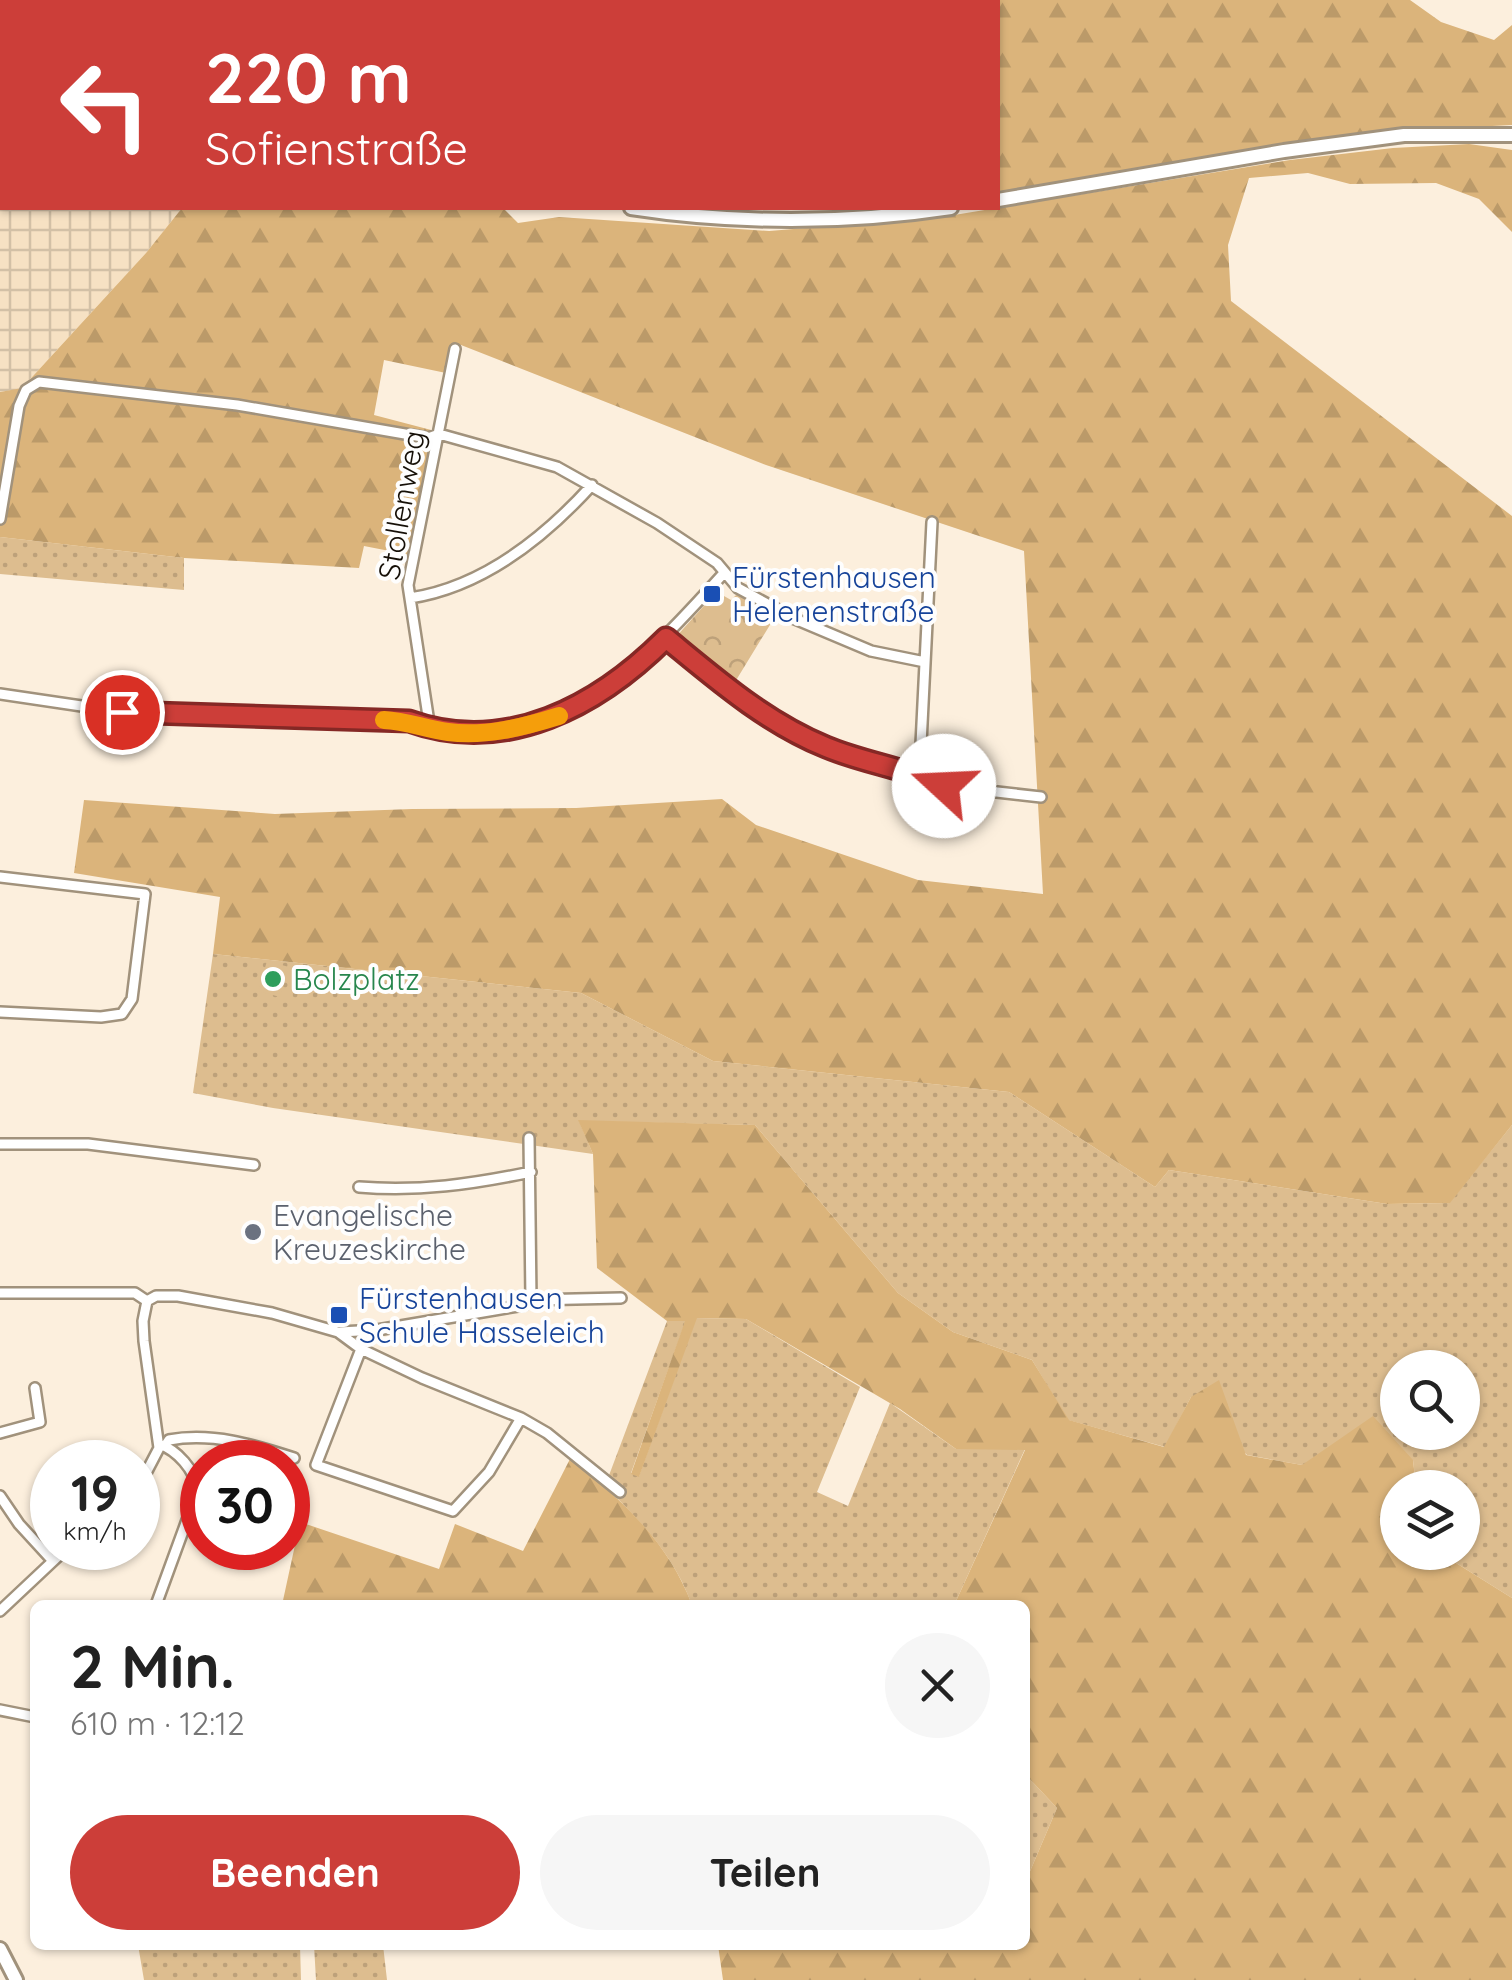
<!DOCTYPE html>
<html lang="de">
<head>
<meta charset="utf-8">
<style>
	:root { --surface:#fff; --page:#f6f6f6; --text:#222; --muted:#767676; --accent:#cc3e39 }
	body { margin:0; font-family:Quicksand,sans-serif; background:var(--page); color:var(--text); height:100vh; display:flex; flex-direction:column; font-size:38px; white-space:nowrap }
	* { box-sizing:border-box; margin:0 }
	p { font-size:32px; color:var(--muted) }
	.icon { flex:none; width:55px; height:55px; fill:none; stroke:currentColor; stroke-width:2; stroke-linecap:round; stroke-linejoin:round }
	.map { position:relative; flex:1; overflow:hidden }
	.panel { position:absolute; left:30px; top:1600px; width:1000px; height:350px; display:flex; flex-direction:column; background:var(--surface); border-radius:15px; box-shadow:0 2px 8px #0004 }
	.panel>* { flex:none }
	.hud { position:absolute; left:0px; top:0px; width:1000px; height:210px; box-shadow:0 2px 8px #0004; background:#cc3e39; color:#fff; overflow:hidden }
	.tools { position:absolute; left:1380px; top:1350px; display:grid; gap:20px }
	.tools a { display:grid; place-items:center; width:100px; height:100px; border-radius:50%; background:var(--surface); box-shadow:0 2px 8px #0004; font-size:50px }
	.speed { position:absolute; left:30px; top:1440px; display:flex; gap:20px; font-size:50px; font-weight:700; text-align:center }
	.speed>* { display:grid; place-content:center; width:130px; height:130px; border-radius:50%; background:var(--surface); box-shadow:0 2px 8px #0004; line-height:1 }
	.speed small { font-size:25px; font-weight:400 }
	.speed .limit { border:15px solid #d22; background:#fff; color:#111 }
	.pin { position:absolute; display:grid; place-items:center; width:85px; height:85px; color:#fff; margin:-42px; border:5px solid #fff; border-radius:50%; box-shadow:0 2px 10px #0007 }
	.me { position:absolute; width:110px; margin:-55px; rotate:290deg; stroke-linejoin:round; filter:drop-shadow(0 0 8px #0008) }
	.turn { display:flex; align-items:center; gap:35px; height:210px; padding:0 40px; font-size:45px }
	.turn .icon { width:130px; height:130px; stroke-width:2.5 }
	.turn b { display:block; font-size:70px; line-height:85px }
	.round { display:grid; place-items:center; flex:none; width:105px; height:105px; border-radius:52px; background:var(--page) }
	.overview { display:flex; align-items:center; justify-content:space-between; height:170px; padding:0 40px }
	h1 { font-size:60px; font-weight:700; line-height:75px }
	.primary-button { display:flex; gap:20px; margin-top:auto; padding:20px 40px }
	.primary-button a { flex:1; height:115px; border-radius:60px; background:var(--accent); color:#fff; font-size:40px; font-weight:700; line-height:115px; text-align:center }
	.primary-button a+a { background:var(--page); color:var(--text) }
	.map>svg:first-child { display:block }
</style>
</head>
<body>
<div class="map">
<svg width="1512" height="1980" viewBox="0 0 1512 1980">
	<defs>
		<pattern id="industrial-grid" width="8" height="8" patternUnits="userSpaceOnUse" patternTransform="scale(2.5)"><rect width="8" height="8" fill="#f6e1c3"/><path d="M0 4h8M4 0v8" fill="none" stroke="#d2c0a6"/></pattern>
		<pattern id="grass-dots" width="8" height="8" patternUnits="userSpaceOnUse" patternTransform="scale(2.5)"><rect width="8" height="8" fill="#ddbd8f"/><path d="M2 2h.1M6 6h.1" fill="none" stroke="#bda17a" stroke-width="1.8" stroke-linecap="round"/></pattern>
		<pattern id="forest-firs" width="22" height="20" patternUnits="userSpaceOnUse" patternTransform="scale(2.5)"><rect width="22" height="20" fill="#dbb47b"/><path d="M5 1l3.5 6h-7zM16 11l3.5 6h-7z" fill="#bb9a69"/></pattern>
		<pattern id="park-crowns" width="20" height="18" patternUnits="userSpaceOnUse" patternTransform="scale(2.5)"><rect width="20" height="18" fill="#ddbd8f"/><path d="M2 6a3 3 0 1 1 6 0M12 15a3 3 0 1 1 6 0" fill="none" stroke="#bda17a"/></pattern>
	</defs>
	<rect width="100%" height="100%" fill="#fcefdd"/>
	<!-- industrial -->
	<path fill="url(#industrial-grid)" d="M0 0H369L2 2V208H182L146 253 21 389 0 392Z"/>
	<!-- grass -->
	<path fill="url(#grass-dots)" fill-rule="evenodd" d="M0 537 184 558V590L0 574Z
		M213 954 581 993 713 1061 1009 1092 1155 1187 1169 1170 1387 1204 1449 1203 1512 1125V1598L1440 1553 1462 1552V1488L1416 1487 1413 1460 1302 1465 1247 1455 1191 1397 1165 1447 1068 1420 1032 1360 953 1332 898 1293 755 1125 579 1121 593 1154 273 1108 193 1093ZM1398 1368H1462V1432H1398Z
		M696 1318 746 1319 860 1387 817 1492 848 1506 890 1403 956 1449H1025L957 1599 951 1605H692C673 1554 643 1524 605 1486L667 1321 686 1320 631 1473 639 1476Z
		M1025 1774 1057 1808 1025 1883Z
		M138 1945H300L301 1980H144Z
		M314 1945H383L387 1980H316Z"/>
	<!-- forest -->
	<path fill="url(#forest-firs)" d="M369 0H1410L1441 22 1494 40 1512 25V125L1395 131 998 194V2H366Z
		M1469 144 1512 150V232L1479 199 1436 183 1350 184 1308 173 1249 178 1228 245 1231 301 1512 516V1125L1450 1203 1387 1204 1169 1170 1155 1187 1009 1092 713 1061 581 993 213 954 220 897 74 873 84 800 275 814 412 809 576 808 722 799 756 825 918 880 1043 894 1024 551 766 465 461 345 450 349 446 373 384 360 374 415 435 431 410 555 364 546 359 568 184 558 0 537V392L22 388 146 253 182 208H503L518 223 559 217 769 231 942 217 1290 160 1393 148Z
		M578 1120 755 1125 898 1293 953 1332 1032 1360 1069 1420 1164 1447 1191 1397 1219 1380 1246 1455 1302 1465 1373 1416 1413 1460 1416 1487 1398 1488V1552L1440 1553 1512 1598V1980H723L718 1945H1025V1883L1057 1808 1025 1774V1605H951L957 1599 1025 1450 956 1449 900 1409 746 1319 697 1318 639 1477 631 1474 685 1321H667L597 1268 593 1154Z
		M570 1459C622 1499 669 1543 692 1605H282L300 1522 439 1569 455 1524 523 1551Z"/>
	<!-- park -->
	<path fill="url(#park-crowns)" d="M737 594 776 615 735 682 674 639 711 598 717 603 724 596 731 600Z"/>
	<!-- pitch -->
	<path fill="#ddbd8f" d="M267 961 289 967 280 997 258 991Z"/>
	<g fill="none" stroke-linecap="round" stroke-linejoin="round">
		<!-- street casing -->
		<g stroke="#a1927c" stroke-width="14">
			<path id="street" d="M0 519 19 406 26 390 39 382 237 405 428 438 439 434 557 467 657 523 717 563 738 588 795 619 871 651 925 662
				M410 598C483 587 543 539 592 485
				M666 638 731 691 774 721 826 747 915 772 944 786 1041 797
				M0 694 122 712 409 721C545 771 642 664 724 573
				M430 729 408 585 455 349
				M915 772 921 744 932 522
				M0 877 145 894 132 999 122 1014 101 1017 0 1012
				M529 1138 531 1300
				M0 1144H88L254 1165
				M359 1187C419 1192 473 1184 531 1172
				M0 1293H135L147 1301
				M147 1301 156 1296H178L272 1313 338 1332 361 1349 422 1378 521 1418 547 1433 620 1492
				M340 1332 377 1330 524 1305 531 1300 621 1298
				M361 1349 316 1465 453 1511 489 1472 521 1418
				M0 1433 40 1422 35 1388
				M165 1446 169 1440C212 1432 254 1445 294 1458
				M138 1480 147 1471 159 1448 144 1341 143 1321 147 1301
				M0 1496 19 1524 52 1560
				M156 1605 198 1490C195 1470 177 1450 159 1444
				M0 1611 67 1548
				M0 1710 35 1717"/>
		</g>
		<!-- secondary casing -->
		<g stroke="#a1927c" stroke-width="18">
			<path id="secondary" d="M130 0 133 2
				M998 200 1284 151 1404 135H1512
				M631 208C735 224 847 224 951 208
				M0 1949 16 1980"/>
		</g>
		<!-- street -->
		<use href="#street" stroke="#fff" stroke-width="9"/>
		<!-- secondary -->
		<use href="#secondary" stroke="#fff" stroke-width="12"/>
	</g>
	<g fill="none" stroke-linecap="round" stroke-linejoin="round">
		<!-- route casing -->
		<g stroke="#852825" stroke-width="25">
			<path id="route" d="M122 712 409 721C506 756 598 706 666 638 716 679 765 722 826 747 864 763 906 768 944 786"/>
		</g>
		<!-- route -->
		<use href="#route" stroke="#cc3e39" stroke-width="18"/>
		<!-- slow -->
		<path stroke="#f59e0b" stroke-width="18" d="M384 720C407 721 425 729 448 732 485 737 524 727 559 716"/>
	</g>
	<!-- markers -->
	<g fill="#1a4fb4" stroke="#fefefe" stroke-width="4">
		<rect x="702" y="584" width="20" height="20" rx="5"/>
		<rect x="329" y="1305" width="20" height="20" rx="5"/>
	</g>
	<circle fill="#2e9e5b" stroke="#fefefe" stroke-width="4" cx="273" cy="979" r="10"/>
	<circle fill="#6b7280" stroke="#fefefe" stroke-width="4" cx="253" cy="1232" r="10"/>
	<g text-anchor="middle" dominant-baseline="central" stroke-width="8" stroke-linejoin="round" paint-order="stroke">
		<!-- street labels -->
		<g font-size="30" fill="#150f07" stroke="#fefefe">
			<text transform="translate(401 505) rotate(-80)">Stollenweg</text>
		</g>
		<!-- transit labels -->
		<g font-size="30" fill="#164399" stroke="#fefefe" text-anchor="start">
			<text x="732" y="577">Fürstenhausen<tspan x="732" dy="34">Helenenstraße</tspan></text>
			<text x="359" y="1298">Fürstenhausen<tspan x="359" dy="34">Schule Hasseleich</tspan></text>
		</g>
		<!-- leisure labels -->
		<g font-size="30" fill="#27864d" stroke="#fefefe" text-anchor="start">
			<text x="293" y="979">Bolzplatz</text>
		</g>
		<!-- worship labels -->
		<g font-size="30" fill="#5b616d" stroke="#fefefe" text-anchor="start">
			<text x="273" y="1215">Evangelische<tspan x="273" dy="34">Kreuzeskirche</tspan></text>
		</g>
	</g>
</svg>
<div class="tools">
<a><svg class="icon" aria-label="search" viewBox="0 0 24 24"><circle cx="10" cy="10" r="6"/><path d="M15 15l6 6"/></svg></a>
<a><svg class="icon" aria-label="layers" viewBox="0 0 24 24"><path d="M12 4l9 5-9 5-9-5zM3 14l9 5 9-5"/></svg></a>
</div>
<div class="speed"><div>19<small>km/h</small></div><div class="limit">30</div></div>
<div class="pin" style="left:122px;top:712px;background:#d93025"><svg class="icon" aria-label="arrive" viewBox="0 0 24 24"><path d="M6 21V4h12l-3 4 3 4H6"/></svg></div>
<svg class="me" style="left:944px;top:786px" viewBox="-20 -20 40 40"><circle r="19" fill="#fff"/><path d="M0-13L10 11 0 6-10 11z" fill="#cc3e39"/></svg>
<div class="hud">
<div class="turn"><svg class="icon" aria-label="left" viewBox="0 0 24 24"><path d="M17 20v-9H6M10 6l-5 5 5 5"/></svg><div><b>220 m</b>Sofienstraße</div></div>
</div>
<section class="panel">
<div class="overview"><div><h1>2 Min.</h1><p>610 m · 12:12</p></div><a class="round"><svg class="icon" aria-label="close" viewBox="0 0 24 24"><path d="M6 6l12 12M18 6L6 18"/></svg></a></div>
<div class="primary-button"><a>Beenden</a><a>Teilen</a></div>
</section>
</div>
</body>
</html>
